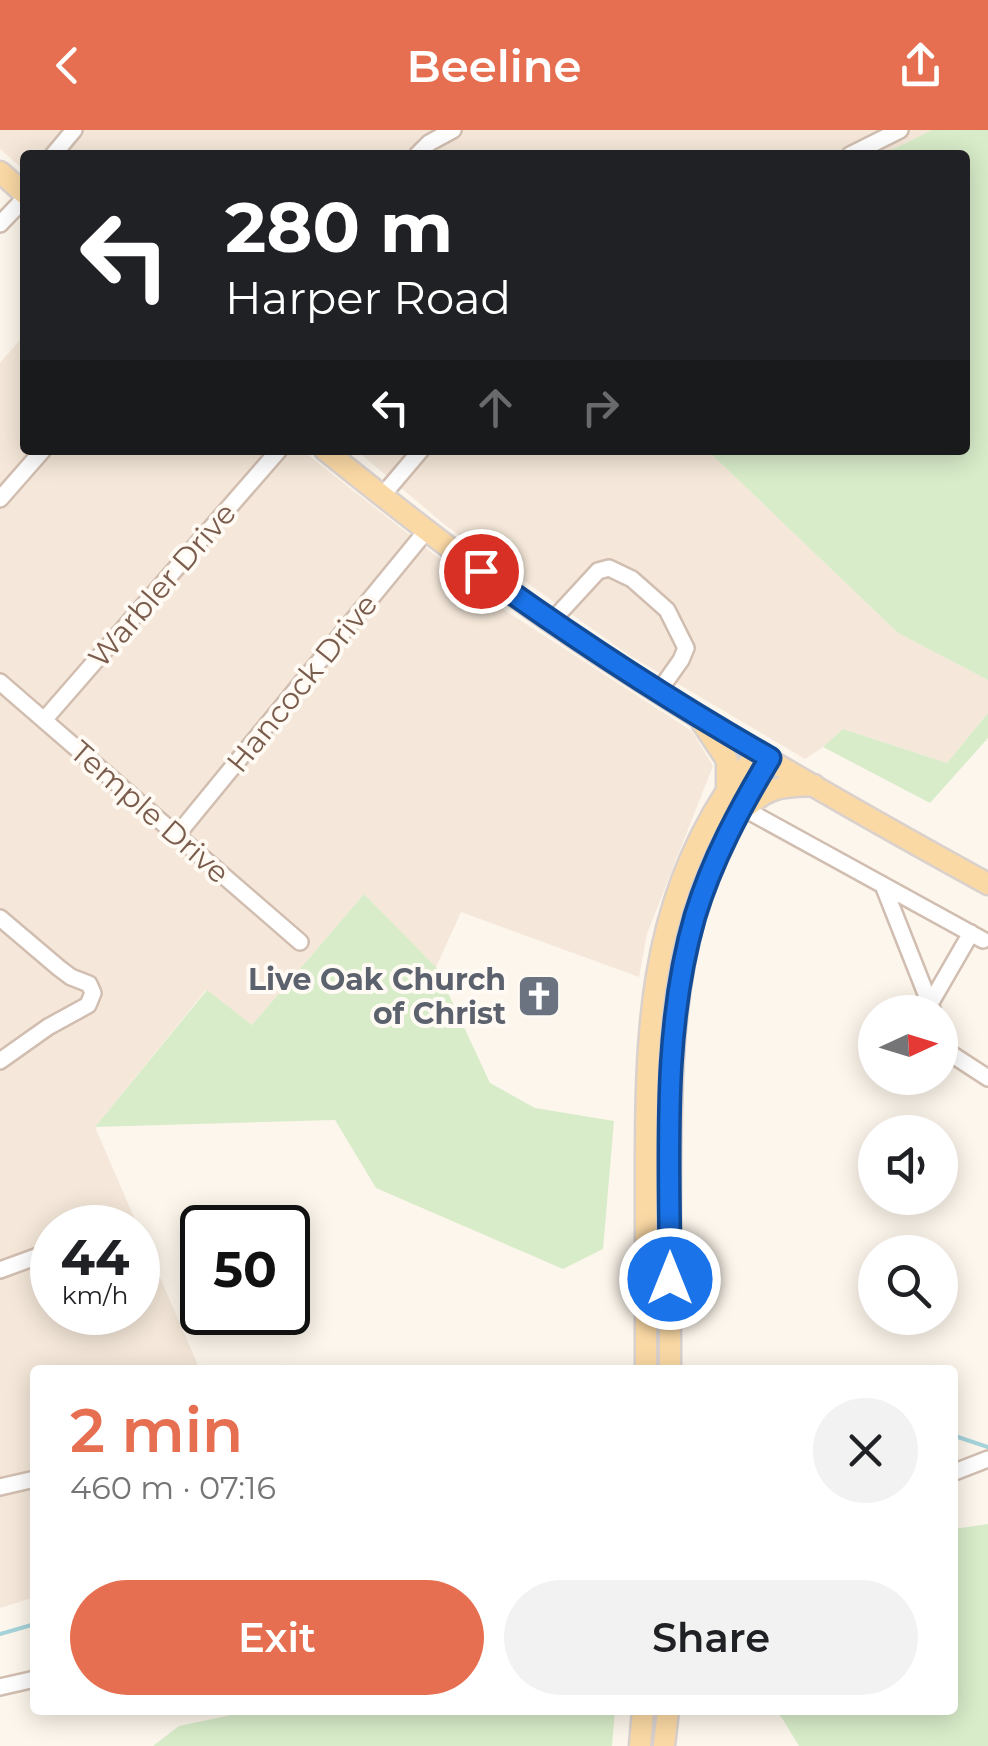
<!DOCTYPE html>
<html lang="en">
<head>
<meta charset="utf-8">
<style>
	:root { --surface:#fff; --page:#f2f2f2; --text:#202124; --muted:#757577; --accent:#e76f51 }
	body { margin:0; font-family:Montserrat,sans-serif; background:var(--page); color:var(--text); height:100vh; display:flex; flex-direction:column; font-size:38px; white-space:nowrap }
	* { box-sizing:border-box; margin:0 }
	p { font-size:32px; color:var(--muted) }
	.icon { flex:none; width:55px; height:55px; fill:none; stroke:currentColor; stroke-width:2; stroke-linecap:round; stroke-linejoin:round }
	.map { position:relative; flex:1; overflow:hidden }
	.details { position:absolute; left:30px; top:1235px; width:928px; height:350px; display:flex; flex-direction:column; background:var(--surface); border-radius:10px; box-shadow:0 5px 25px #0003 }
	.details>* { flex:none }
	.top-card { position:absolute; left:20px; top:20px; width:950px; height:305px; border-radius:10px; box-shadow:0 5px 25px #0003; background:#202124; color:#fff; overflow:hidden }
	.needle { width:65px; rotate:86deg }
	.controls { position:absolute; left:858px; top:865px; display:grid; gap:20px }
	.controls a { display:grid; place-items:center; width:100px; height:100px; border-radius:50%; background:var(--surface); box-shadow:0 5px 25px #0003; font-size:50px }
	.speed { position:absolute; left:30px; top:1075px; display:flex; gap:20px; font-size:50px; font-weight:700; text-align:center }
	.speed>* { display:grid; place-content:center; width:130px; height:130px; border-radius:50%; background:var(--surface); box-shadow:0 5px 25px #0003; line-height:1 }
	.speed small { font-size:25px; font-weight:400 }
	.speed .limit { border:5px solid #111; border-radius:15px; background:#fff; color:#111 }
	.pin { position:absolute; display:grid; place-items:center; width:85px; height:85px; color:#fff; margin:-42px; border:5px solid #fff; border-radius:50%; box-shadow:0 2px 10px #0007 }
	.me { position:absolute; width:110px; margin:-55px; rotate:0deg; stroke-linejoin:round; filter:drop-shadow(0 0 8px #0008) }
	.turn { display:flex; align-items:center; gap:35px; height:210px; padding:0 40px; font-size:45px }
	.turn .icon { width:130px; height:130px; stroke-width:2.5 }
	.turn b { display:block; font-size:70px; line-height:85px }
	.lanes { display:flex; align-items:center; height:95px; padding:0 40px; background:#0003; justify-content:center; gap:50px; direction:ltr }
	.lanes .off { opacity:.35 }
	.round { display:grid; place-items:center; flex:none; width:105px; height:105px; border-radius:52px; background:var(--page) }
	.summary { display:flex; align-items:center; justify-content:space-between; height:170px; padding:0 40px }
	h1 { font-size:60px; font-weight:600; line-height:75px; color:var(--accent) }
	.action { display:flex; gap:20px; margin-top:auto; padding:20px 40px }
	.action a { flex:1; height:115px; border-radius:60px; background:var(--accent); color:#fff; font-size:40px; font-weight:600; line-height:115px; text-align:center }
	.action a+a { background:var(--page); color:var(--text) }
	header { display:flex; justify-content:space-between; align-items:center; height:130px; padding:0 40px; background:var(--accent); color:#fff; font-size:45px; font-weight:600 }
	.map>svg:first-child { display:block }
</style>
</head>
<body>
<header><svg class="icon" aria-label="back" viewBox="0 0 24 24"><path d="M15 5l-7 7 7 7"/></svg>Beeline<svg class="icon" aria-label="share" viewBox="0 0 24 24"><path d="M12 15V3M7 8l5-5 5 5M5 13v7h14v-7"/></svg></header>
<div class="map">
<svg width="988" height="1616" viewBox="0 0 988 1616">
	<rect width="100%" height="100%" fill="#fdf6ec"/>
	<!-- residential -->
	<path fill="#f5e8da" fill-rule="evenodd" d="M0 0H932L881 25H25V41L0 19Z
		M25 204V320H302L506 481 692 601 713 636 647 804 639 847 461 782 436 837 364 764 252 895 206 860 95 997 200 1240H35V1467L0 1478V233ZM52 1098H138V1182H52Z
		M356 320H707L898 503 988 550V583L947 633 843 599 823 617 805 629 629 525 445 395Z"/>
	<!-- green -->
	<path fill="#d8ecc9" d="M932 0H988V550L898 503 707 320H965V25H881Z
		M988 583V608L930 673 823 617 843 599 947 633Z
		M364 764 436 837 490 953 535 978 614 991 603 1119 563 1139 376 1058 335 990 95 997 207 860 252 895Z
		M988 1394V1616H799L782 1588 774 1580H952L953 1399Z
		M255 1580H615L612 1616H153L179 1596Z"/>
	<g fill="none" stroke-linecap="round" stroke-linejoin="round">
		<!-- stream -->
		<path stroke="#a5d3da" stroke-width="4" d="M952 1305 988 1317
			M0 1504 35 1494"/>
		<!-- minor casing -->
		<g stroke="#d1beb0" stroke-width="20">
			<path id="minor" d="M53 25 74 0
				M417 25 429 13 453 0
				M850 25 900 0
				M0 94 25 68
				M382 366 421 320
				M0 369 43 320
				M551 492 598 441 609 438 632 449 667 480 686 518 681 530 659 561
				M0 552 300 812
				M44 590 279 320
				M741 677 983 810
				M177 705 426 401
				M883 755 930 874
				M0 788 59 838 71 847 89 854 93 863 88 875 48 897 0 931
				M932 879 930 874 971 803
				M940 904 945 920 988 948
				M0 1140 52 1121
				M952 1343 988 1329
				M0 1357 35 1349
				M0 1557 35 1549"/>
		</g>
		<!-- major casing -->
		<g stroke="#dad1cd" stroke-width="25">
			<path id="major" d="M0 42 25 64
				M325 320C398 379 472 437 550 491 690 587 839 672 988 754
				M703 594 727 630V659
				M749 675C772 655 784 657 814 655
				M646 1240C646 1174 646 1107 646 1041 646 905 649 782 725 664 734 649 747 636 759 622
				M670 1240C670 1174 670 1108 670 1042 671 955 671 871 695 786 712 730 740 679 770 628
				M640 1616 643 1580
				M664 1616 668 1580"/>
		</g>
		<!-- minor -->
		<use href="#minor" stroke="#fff" stroke-width="15"/>
		<!-- major -->
		<use href="#major" stroke="#fbd9a5" stroke-width="20"/>
	</g>
	<g fill="none" stroke-linecap="round" stroke-linejoin="round">
		<!-- route casing -->
		<g stroke="#114b97" stroke-width="25">
			<path id="route" d="M481 441C574 508 670 571 770 628 740 678 712 730 695 786 661 903 670 1028 670 1149"/>
		</g>
		<!-- route -->
		<use href="#route" stroke="#1a73e8" stroke-width="18"/>
	</g>
	<!-- icons -->
	<defs>
		<g id="church-square" transform="scale(2.25)"><rect x="-9" y="-9" width="18" height="18" rx="4" fill="#6b7280" stroke="#fffaf3"/><path d="M-1.2-6h2.4v3.5h3.3v2.4h-3.3V6h-2.4V-.1h-3.3v-2.4h3.3Z" fill="#fff"/></g>
	</defs>
	<g fill-rule="evenodd">
		<use href="#church-square" x="539" y="866"/>
	</g>
	<g text-anchor="middle" dominant-baseline="central" stroke-width="8" stroke-linejoin="round" paint-order="stroke">
		<!-- street labels -->
		<g font-size="30" fill="#7a5c4d" stroke="#fffaf3">
			<text transform="translate(162 455) rotate(-49)">Warbler Drive</text>
			<text transform="translate(302 553) rotate(-51)">Hancock Drive</text>
			<text transform="translate(150 682) rotate(41)">Temple Drive</text>
		</g>
		<!-- worship labels -->
		<g font-size="30" font-weight="bold" fill="#5b616d" stroke="#fffaf3" text-anchor="end">
			<text x="506" y="849">Live Oak Church<tspan x="506" dy="34">of Christ</tspan></text>
		</g>
	</g>
</svg>
<div class="controls">
<a><svg class="needle" viewBox="-14 -14 28 28"><path d="M0-13l5 13h-10z" fill="#e53935"/><path d="M0 13l5-13h-10z" fill="#757577"/></svg></a>
<a><svg class="icon" aria-label="sound" viewBox="0 0 24 24"><path d="M4 9h4l5-4v14l-5-4H4zM17 9q2 3 0 6"/></svg></a>
<a><svg class="icon" aria-label="search" viewBox="0 0 24 24"><circle cx="10" cy="10" r="6"/><path d="M15 15l6 6"/></svg></a>
</div>
<div class="speed"><div>44<small>km/h</small></div><div class="limit">50</div></div>
<div class="pin" style="left:481px;top:441px;background:#d93025"><svg class="icon" aria-label="arrive" viewBox="0 0 24 24"><path d="M6 21V4h12l-3 4 3 4H6"/></svg></div>
<svg class="me" style="left:670px;top:1149px" viewBox="-20 -20 40 40"><circle r="17" fill="#1a73e8" stroke="#fff" stroke-width="3"/><path d="M0-11L8 9 0 5-8 9z" fill="#fff"/></svg>
<div class="top-card">
<div class="turn"><svg class="icon" aria-label="left" viewBox="0 0 24 24"><path d="M17 20v-9H6M10 6l-5 5 5 5"/></svg><div><b>280 m</b>Harper Road</div></div>
<div class="lanes"><svg class="icon" aria-label="left" viewBox="0 0 24 24"><path d="M17 20v-9H6M10 6l-5 5 5 5"/></svg><svg class="icon off" aria-label="ahead" viewBox="0 0 24 24"><path d="M12 20V5M6 11l6-6 6 6"/></svg><svg class="icon off" aria-label="right" viewBox="0 0 24 24"><path d="M7 20v-9h11M14 6l5 5-5 5"/></svg></div>
</div>
<section class="details">
<div class="summary"><div><h1>2 min</h1><p>460 m · 07:16</p></div><a class="round"><svg class="icon" aria-label="close" viewBox="0 0 24 24"><path d="M6 6l12 12M18 6L6 18"/></svg></a></div>
<div class="action"><a>Exit</a><a>Share</a></div>
</section>
</div>
</body>
</html>
